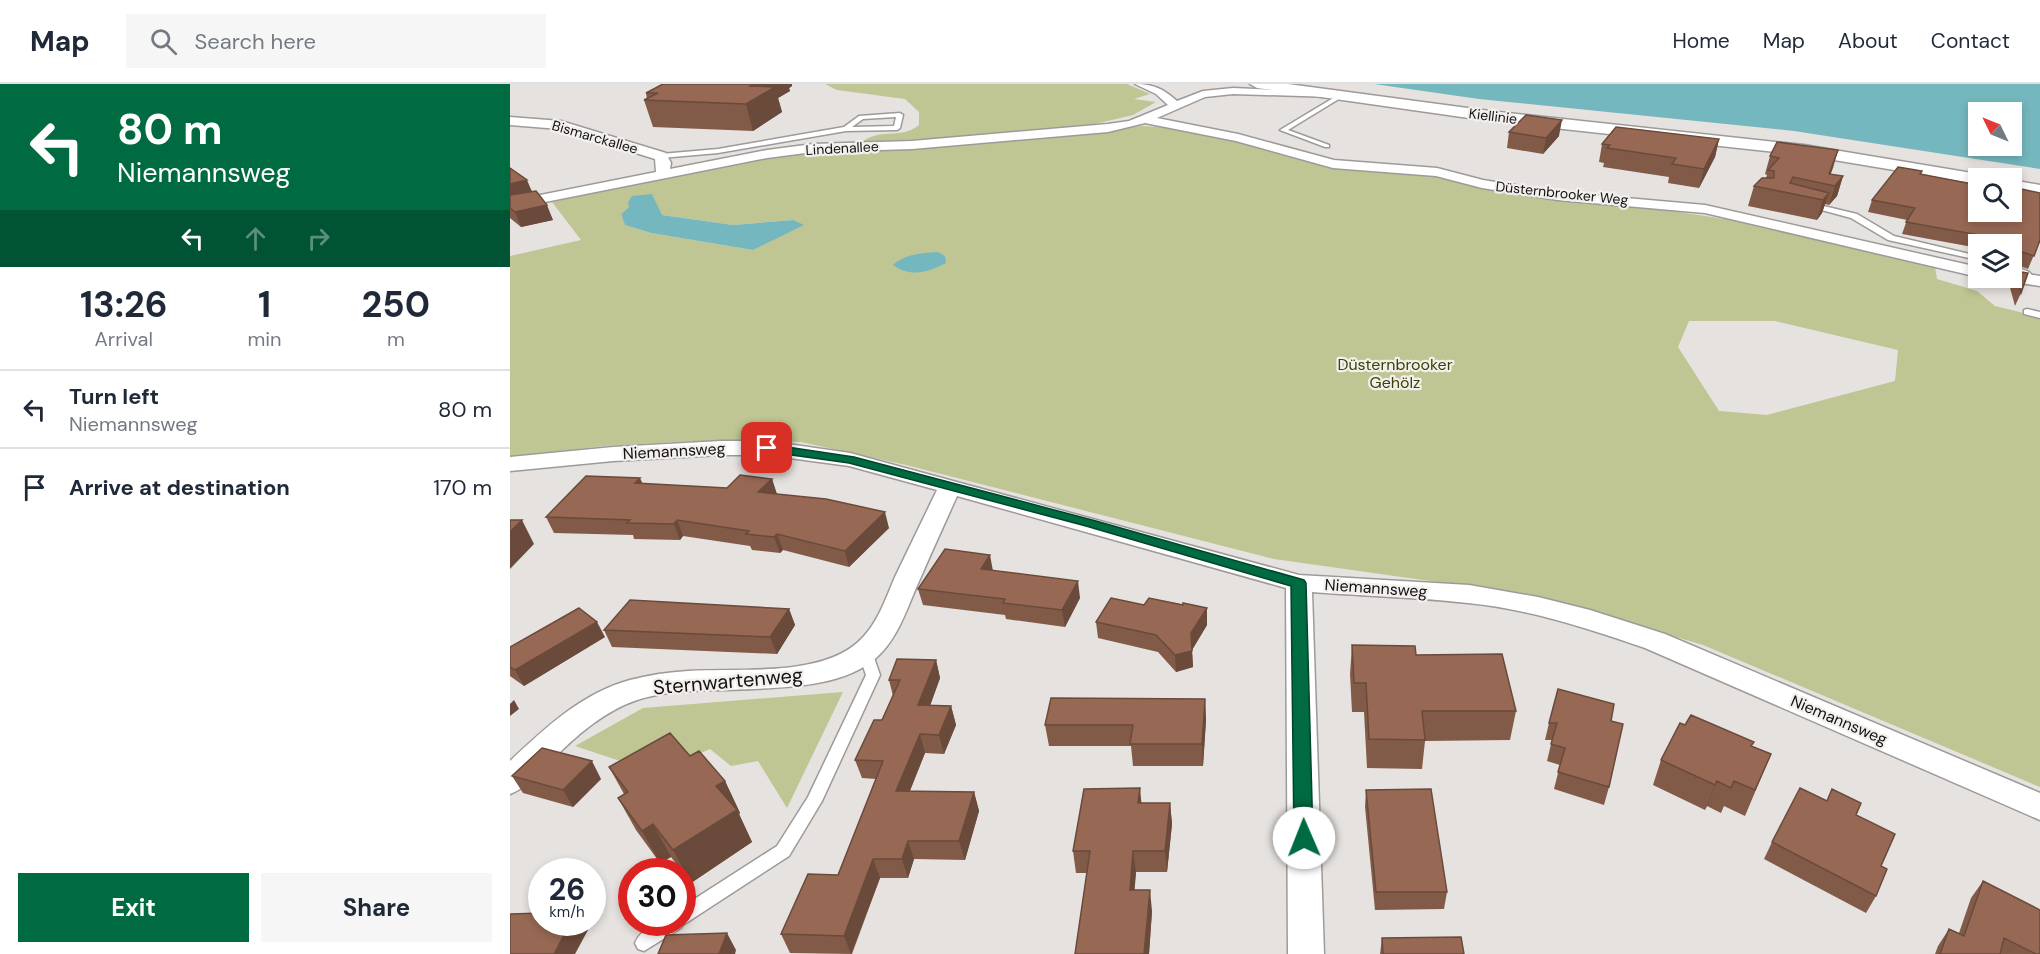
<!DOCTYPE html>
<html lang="en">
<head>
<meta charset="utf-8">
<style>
	:root { --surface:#fff; --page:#f6f6f7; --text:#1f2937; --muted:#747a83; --line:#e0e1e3; --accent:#006a41 }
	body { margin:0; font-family:"DM Sans",sans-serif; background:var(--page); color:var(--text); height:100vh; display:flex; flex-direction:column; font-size:22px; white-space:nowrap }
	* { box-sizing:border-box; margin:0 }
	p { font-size:20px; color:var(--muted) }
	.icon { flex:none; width:33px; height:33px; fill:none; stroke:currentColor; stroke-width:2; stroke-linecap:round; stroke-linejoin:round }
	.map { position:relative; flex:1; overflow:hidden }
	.details { display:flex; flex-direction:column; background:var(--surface); width:510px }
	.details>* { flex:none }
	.banner { background:#006a41; color:#fff; overflow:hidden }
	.needle { width:39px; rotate:313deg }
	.tools { position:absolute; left:1458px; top:18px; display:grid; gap:12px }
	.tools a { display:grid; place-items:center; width:54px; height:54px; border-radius:0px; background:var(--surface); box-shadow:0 3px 9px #0003; font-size:30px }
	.speed { position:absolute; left:18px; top:774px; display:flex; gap:12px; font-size:30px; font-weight:700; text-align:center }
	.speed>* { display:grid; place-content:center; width:78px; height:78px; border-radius:50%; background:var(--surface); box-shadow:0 3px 9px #0003; line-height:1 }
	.speed small { font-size:15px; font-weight:400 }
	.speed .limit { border:9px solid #d22; background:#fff; color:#111 }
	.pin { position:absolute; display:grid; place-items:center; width:51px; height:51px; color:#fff; margin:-26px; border-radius:12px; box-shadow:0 3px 9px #0006 }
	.me { position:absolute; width:66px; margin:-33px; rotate:359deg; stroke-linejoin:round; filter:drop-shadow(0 0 4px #0008) }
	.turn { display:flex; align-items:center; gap:21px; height:126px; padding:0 18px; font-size:27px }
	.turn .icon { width:78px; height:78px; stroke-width:2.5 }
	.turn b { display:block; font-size:42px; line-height:51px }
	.lanes { display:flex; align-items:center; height:57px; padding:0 18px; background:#0003; justify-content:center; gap:30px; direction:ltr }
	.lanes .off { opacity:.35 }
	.eta { display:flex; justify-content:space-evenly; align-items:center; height:102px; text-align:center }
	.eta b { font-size:36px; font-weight:700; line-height:42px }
	.cta { display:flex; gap:12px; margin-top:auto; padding:12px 18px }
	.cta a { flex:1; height:69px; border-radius:0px; background:var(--accent); color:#fff; font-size:24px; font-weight:700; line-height:69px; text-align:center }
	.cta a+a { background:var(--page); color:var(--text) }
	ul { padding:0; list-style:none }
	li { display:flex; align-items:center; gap:18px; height:78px; padding:0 18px; border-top:2px solid var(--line) }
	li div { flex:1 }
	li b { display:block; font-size:22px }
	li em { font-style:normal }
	header { display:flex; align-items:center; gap:36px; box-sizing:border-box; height:84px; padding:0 30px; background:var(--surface); border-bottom:2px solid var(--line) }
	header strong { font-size:28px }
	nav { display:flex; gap:33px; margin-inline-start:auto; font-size:21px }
	.search { width:420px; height:54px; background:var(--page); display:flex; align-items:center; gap:15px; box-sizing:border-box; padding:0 21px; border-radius:0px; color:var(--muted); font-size:22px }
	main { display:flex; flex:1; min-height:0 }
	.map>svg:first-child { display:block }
</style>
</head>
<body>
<header>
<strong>Map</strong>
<div class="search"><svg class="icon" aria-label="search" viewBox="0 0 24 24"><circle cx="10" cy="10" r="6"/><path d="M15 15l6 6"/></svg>Search here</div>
<nav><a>Home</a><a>Map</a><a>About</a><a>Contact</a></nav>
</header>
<main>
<section class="details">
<div class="banner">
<div class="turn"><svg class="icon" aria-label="left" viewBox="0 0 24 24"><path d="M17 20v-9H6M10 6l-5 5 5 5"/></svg><div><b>80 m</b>Niemannsweg</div></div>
<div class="lanes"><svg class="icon" aria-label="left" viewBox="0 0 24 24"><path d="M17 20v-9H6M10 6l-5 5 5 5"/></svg><svg class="icon off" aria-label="ahead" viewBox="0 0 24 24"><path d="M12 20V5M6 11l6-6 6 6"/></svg><svg class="icon off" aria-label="right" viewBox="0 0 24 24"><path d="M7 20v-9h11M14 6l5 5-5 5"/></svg></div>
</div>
<div class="eta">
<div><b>13:26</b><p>Arrival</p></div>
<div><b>1</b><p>min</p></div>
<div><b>250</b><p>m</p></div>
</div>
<ul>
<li><svg class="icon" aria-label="left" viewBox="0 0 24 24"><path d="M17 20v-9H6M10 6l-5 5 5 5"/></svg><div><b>Turn left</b><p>Niemannsweg</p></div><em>80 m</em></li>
<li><svg class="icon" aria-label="arrive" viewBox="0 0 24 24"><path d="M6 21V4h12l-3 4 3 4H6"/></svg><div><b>Arrive at destination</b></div><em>170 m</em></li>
</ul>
<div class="cta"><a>Exit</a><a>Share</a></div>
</section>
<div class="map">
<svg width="1530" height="870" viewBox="0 0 1530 870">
	<rect width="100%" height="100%" fill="#e6e2e0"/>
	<!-- green -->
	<path fill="#bfc593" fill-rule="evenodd" d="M315 0H617L640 10 624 15 646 18 623 31 572 43 349 60C371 42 388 57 409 41V28L395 15 327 6Z
		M632 42 664 44 728 56 814 81 923 91 1248 140 1425 183 1427 195 1467 207 1485 222 1530 233V703L1193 561 1033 513 764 475 396 381 291 358 182 357 94 362 0 373V172L71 156 42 118 214 81 304 68 475 58ZM119 123 152 131 223 141 283 136 243 166 141 149 115 141 111 130ZM1179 237H1265L1388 266 1385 297 1257 331 1209 327 1168 263Z
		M333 608 277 724 248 677 221 682 200 665 146 689 65 662 133 624Z"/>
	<!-- water -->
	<path fill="#75b7be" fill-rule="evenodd" d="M864 0H1530V85L1284 47 969 15ZM1468 28H1502V62H1468Z
		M142 110 152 131 223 141 283 136 294 141 243 166 141 149 115 141 111 130 119 123 118 118 122 112Z
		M428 168 435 172 436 179C418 188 401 194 383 181 395 170 412 169 428 168Z"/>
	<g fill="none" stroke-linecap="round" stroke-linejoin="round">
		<!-- service casing -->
		<g stroke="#9e9a99" stroke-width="3">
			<path id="service" d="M830 10 832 13 778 46 819 61V63H815L770 46Z
				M390 29 393 31 390 44 387 46 336 47 208 69 151 74 148 72 151 70 208 65 334 43 349 32ZM386 33 384 42 342 43 353 35Z
				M1297 118 1347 130 1384 152 1468 172V176L1378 156 1341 134 1297 122Z
				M1502 181 1519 188 1528 197 1521 199 1502 186Z
				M1517 225 1530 228V234L1514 230V226Z
				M355 563 360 565 362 568 370 591 312 717 279 772 173 841 171 844 134 867 128 865 125 859C133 840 155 838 172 838V823L267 762 298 713 356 591 348 568 350 565Z"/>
		</g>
		<!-- minor casing -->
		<g stroke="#9e9a99" stroke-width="3">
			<path id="minor" d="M625 0C644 0 653 5 667 17L693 7 723 4 818 8 824 11 822 13 723 10 695 13 647 34 728 50 824 76 927 84 973 96 1048 108 1195 121 1468 183V193L1195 129 1048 116 972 104 926 92 823 84 726 57 635 39 598 48 402 65 303 68 257 74 0 125V117L146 88 145 75 49 45 0 41V33L51 37 156 69 161 79 160 85 257 66 303 60 402 57 598 40 619 37 658 21 646 10Z
				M1502 188 1530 192V202L1496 197 1494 194H1502Z
				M211 357H257L340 369 789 491 959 501 1028 513 1080 526 1155 550 1530 709V736L1135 564C1077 544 1019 525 958 519 906 513 854 512 802 508L814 870H778L776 504 447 412C435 439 422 467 410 495 398 521 389 554 366 574 335 601 284 603 244 605 206 607 164 604 127 616 94 627 66 652 42 676 28 688 17 704 0 710V677C35 644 72 609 120 596 139 591 159 588 178 587 227 584 308 593 347 559 367 542 375 516 385 493 399 464 413 435 427 406L339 382 257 371H211L103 377 0 387V373L103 363Z"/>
		</g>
		<!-- tertiary casing -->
		<g stroke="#9e9a99" stroke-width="3">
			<path id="tertiary" d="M740 0H778L980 27 1294 61 1468 90 1476 94H1468V100L1294 71 980 37 747 4Z
				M1502 96 1530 101V111L1502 106Z"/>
		</g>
		<!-- service -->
		<use href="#service" fill="#fff" fill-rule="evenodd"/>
		<!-- minor -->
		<use href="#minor" fill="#fff" fill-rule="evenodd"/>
		<!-- tertiary -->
		<use href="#tertiary" fill="#fff" fill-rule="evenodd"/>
	</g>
	<!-- wall -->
	<path fill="#825a48" d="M153 0H282V2L279 4 280 7 268 14 272 28 243 47 143 43 134 16 137 15 136 9Z
		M999 48 1049 52 1033 70 997 64Z
		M1209 55 1205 73 1189 104 1158 99 1159 93 1093 83 1094 79 1089 78 1092 60Z
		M1328 66 1320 90 1333 92 1327 112 1319 121 1315 120 1312 129 1307 136 1238 122 1244 102 1256 94 1257 91 1255 90 1260 72Z
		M0 84 22 107 43 136 11 143 0 134Z
		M1412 87 1411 90 1468 101 1530 109V159H1529L1518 185 1505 180 1502 188V160H1468V164L1392 150 1397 136 1358 128 1362 116Z
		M1505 187 1511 209 1505 222 1499 200Z
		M262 395 267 410 379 444 339 483 273 466 270 469 242 466 240 462 173 452 170 456 124 455 123 451 44 449 36 433 133 400 217 404Z
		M483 486 570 514 555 543 496 535 495 531 413 521 408 505Z
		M634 521H673L697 524V541L682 566 683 583 666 588 648 568 588 554 586 538Z
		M279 525 285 541 267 570 102 563 94 546Z
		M95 553 14 602 0 592V563Z
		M842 561 906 571 1006 627 1000 656 915 657 912 685 857 684 854 628H842L840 590Z
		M426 576 430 594 420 621 441 622 446 641 434 670 415 669 400 707 464 708 469 727 455 776 404 775 398 794H370L342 870 280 869 271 850 328 791 366 695 352 694 345 676 372 636 383 612 379 596Z
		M695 615 696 636 693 682H623L621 662H539L535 641Z
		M1101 637 1099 703 1094 721 1044 705 1050 681 1037 677 1042 656H1035L1039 639Z
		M1175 641 1242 662 1261 670 1235 732 1214 722 1211 729 1197 722 1195 726 1143 701 1151 676Z
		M180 672 215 697 230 729 229 730 242 758 181 799 161 773 150 779 126 746 108 714 114 710 99 683Z
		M2 692 91 695 63 723 13 709Z
		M856 706 937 808 934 825 865 826 855 723Z
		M632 719H660L662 740 657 788H626L624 806 642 827 639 870H565L577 789H566L563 767Z
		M1346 731 1371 782 1366 812 1356 829 1254 775 1262 758Z
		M1473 797 1530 870H1425L1428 862 1439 845 1449 849 1461 814Z
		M872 854 954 870H870Z"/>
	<!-- shaded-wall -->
	<path fill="#6a4a3b" d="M243 0H282V2L279 4 280 7 268 14 272 28 243 47 236 20 240 2Z
		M1052 36 1049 52 1033 70 1036 54Z
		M1209 55 1205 73 1189 104 1194 85Z
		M1328 66 1323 84 1317 100 1319 90Z
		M1333 92 1327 112 1319 121 1325 102Z
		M17 96 23 110 0 115V100Z
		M1319 109 1312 129 1307 136 1313 116Z
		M37 121 43 136 11 143 5 128Z
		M130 394 137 409 125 399Z
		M262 395 267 411 248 408Z
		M375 428 379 444 339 483 335 467Z
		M12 436 24 460 0 485V448Z
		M167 436 173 452 170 456 164 440Z
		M267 450 273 466 270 469 264 453Z
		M480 471 483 487 471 485Z
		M568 497 570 514 555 543 552 526Z
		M697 524V541L682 566 681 549Z
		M279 525 285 541 267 570 260 553Z
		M87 538 95 553 14 602 5 586Z
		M682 567 683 583 666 588 665 571Z
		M426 576 430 594 414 639 408 621Z
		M695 615 696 636 693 682 692 660Z
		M4 616 9 625 0 632V620Z
		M441 622 446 641 434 670 429 651Z
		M410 650 415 669 392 726 386 707Z
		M82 677 91 695 63 723 53 706Z
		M215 697 230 729 229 730 242 758 181 799 163 766 206 702Z
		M1207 697 1197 722 1195 726 1205 701Z
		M630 704 632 725 628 719Z
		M464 708 469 727 455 776 449 757Z
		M660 719 662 740 657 788 655 767Z
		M143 740 161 773 150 779 132 747Z
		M398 757 404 775 398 794 392 775Z
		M623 767 626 788 623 827 620 806Z
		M363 775 370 794 341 870 334 852Z
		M640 806 642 827 639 870H634Z
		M61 838H73L78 846 65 870H44Z
		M217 849 226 866 225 870H209Z"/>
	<!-- building -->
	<path fill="#976954" stroke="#6a4a3b" stroke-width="1.5" d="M153 0H243L240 2 265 3 236 20 134 16 148 9H136Z
		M1016 31 1052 36 1036 54 999 48Z
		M1106 43 1209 55 1194 85 1162 80 1166 74 1097 64 1100 61 1092 60Z
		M1267 58 1328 66 1319 90 1333 92 1325 102 1283 93 1280 99 1319 109 1313 116 1244 102 1252 94H1264V87L1258 86 1269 74 1260 72Z
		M1388 83 1412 87 1410 90 1468 101V128H1502V103L1530 109V156L1524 172 1506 166 1505 179H1503L1502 175V160H1497L1496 156 1396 138 1405 124 1362 116Z
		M0 84 17 96 0 100Z
		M26 107 37 121 5 128 0 124V111Z
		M1505 187 1518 189 1511 209Z
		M230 391 262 395 248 408 316 415 375 428 335 467 267 450 264 453 236 450 239 447 167 436 164 440 117 439 120 436 36 433 76 392 130 394 125 399 217 404Z
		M0 436H12L0 448Z
		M435 465 480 471 471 485 568 497 552 526 493 519 495 515 408 505Z
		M601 514 634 521 639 514 673 521V519L697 524 681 549 682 567 665 571 646 551 586 538Z
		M120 516 279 525 260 553 94 546Z
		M69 524 87 538 5 586 0 583V563Z
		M842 561 905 562 906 571 992 570 1006 627H912L915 656 859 655 856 599H844Z
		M387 575 426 576 408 621 441 622 429 651 410 650 386 707 464 708 449 757H398L392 775H363L334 852 271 850 298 790 328 791 373 677 345 676 364 636H372L390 596H379Z
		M1048 605 1104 620 1101 637 1113 640 1099 703 1048 688 1055 664 1041 660 1047 639H1039Z
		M541 614 695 615 692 660H620L623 641H535Z
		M1181 631 1244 658 1241 662 1261 670 1245 706 1224 697 1221 704 1207 697 1205 701 1151 676 1170 639 1175 641Z
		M160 649 180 672 189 667 215 697 206 702 227 726 163 766 143 740 132 747 108 714 118 708 99 683Z
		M32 664 82 677 53 706 2 692Z
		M630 704 628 719H660L655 767H623L620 806H640L634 870H565L580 767H563L574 705Z
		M1290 704 1317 717 1322 705 1351 719 1346 731 1385 750 1371 782 1377 785 1366 812 1262 758Z
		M921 705 937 808H866L856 706Z
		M1473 797 1530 826V870H1526L1494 854 1490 870H1430L1439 845 1454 852Z
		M32 829V838H61L44 870H0V830Z
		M217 849 209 870H148L156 851Z
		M951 853 954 870H873L872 854Z"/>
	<!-- route -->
	<path fill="#006a41" stroke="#00452a" stroke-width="1.5" d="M257 360 344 373 586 437 794 496 796 499 803 754 800 760 794 762 787 760 784 754 781 502 576 442 339 379 253 367 251 364Z"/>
	<g text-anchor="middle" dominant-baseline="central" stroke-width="4.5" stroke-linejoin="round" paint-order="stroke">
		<!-- far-street labels -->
		<g font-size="14" fill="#131211" stroke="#f3efed">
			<text transform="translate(983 32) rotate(7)">Kiellinie</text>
			<text transform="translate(85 53) rotate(16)">Bismarckallee</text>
			<text transform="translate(332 64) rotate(-3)">Lindenallee</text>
			<text transform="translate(1052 109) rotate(6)">Düsternbrooker Weg</text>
		</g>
		<!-- park labels -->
		<g font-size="16" fill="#3d4103" stroke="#f3efed">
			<text x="885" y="280">Düsternbrooker<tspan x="885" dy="18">Gehölz</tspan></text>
		</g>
		<!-- street labels -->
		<g font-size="16" fill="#131211" stroke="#f3efed">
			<text transform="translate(164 367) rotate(-3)">Niemannsweg</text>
			<text transform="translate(866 504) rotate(4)">Niemannsweg</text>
			<text transform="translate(1329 636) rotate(23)">Niemannsweg</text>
		</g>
		<!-- near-street labels -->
		<g font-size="20" fill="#131211" stroke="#f3efed">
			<text transform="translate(218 597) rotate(-5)">Sternwartenweg</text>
		</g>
	</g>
</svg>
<div class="tools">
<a><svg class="needle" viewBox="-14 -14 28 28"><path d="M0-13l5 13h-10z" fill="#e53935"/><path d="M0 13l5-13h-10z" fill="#747a83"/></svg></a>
<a><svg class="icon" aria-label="search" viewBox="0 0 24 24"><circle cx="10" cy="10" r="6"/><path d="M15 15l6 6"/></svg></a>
<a><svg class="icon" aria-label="layers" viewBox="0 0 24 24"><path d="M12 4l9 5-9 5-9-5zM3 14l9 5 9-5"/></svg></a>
</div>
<div class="speed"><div>26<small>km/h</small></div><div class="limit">30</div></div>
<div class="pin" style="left:257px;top:364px;background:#d93025"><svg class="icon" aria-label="arrive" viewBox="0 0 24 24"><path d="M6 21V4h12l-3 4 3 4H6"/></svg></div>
<svg class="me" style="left:794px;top:754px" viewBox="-20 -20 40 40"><circle r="19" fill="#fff"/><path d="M0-13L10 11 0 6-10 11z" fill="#006a41"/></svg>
</div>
</main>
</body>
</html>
